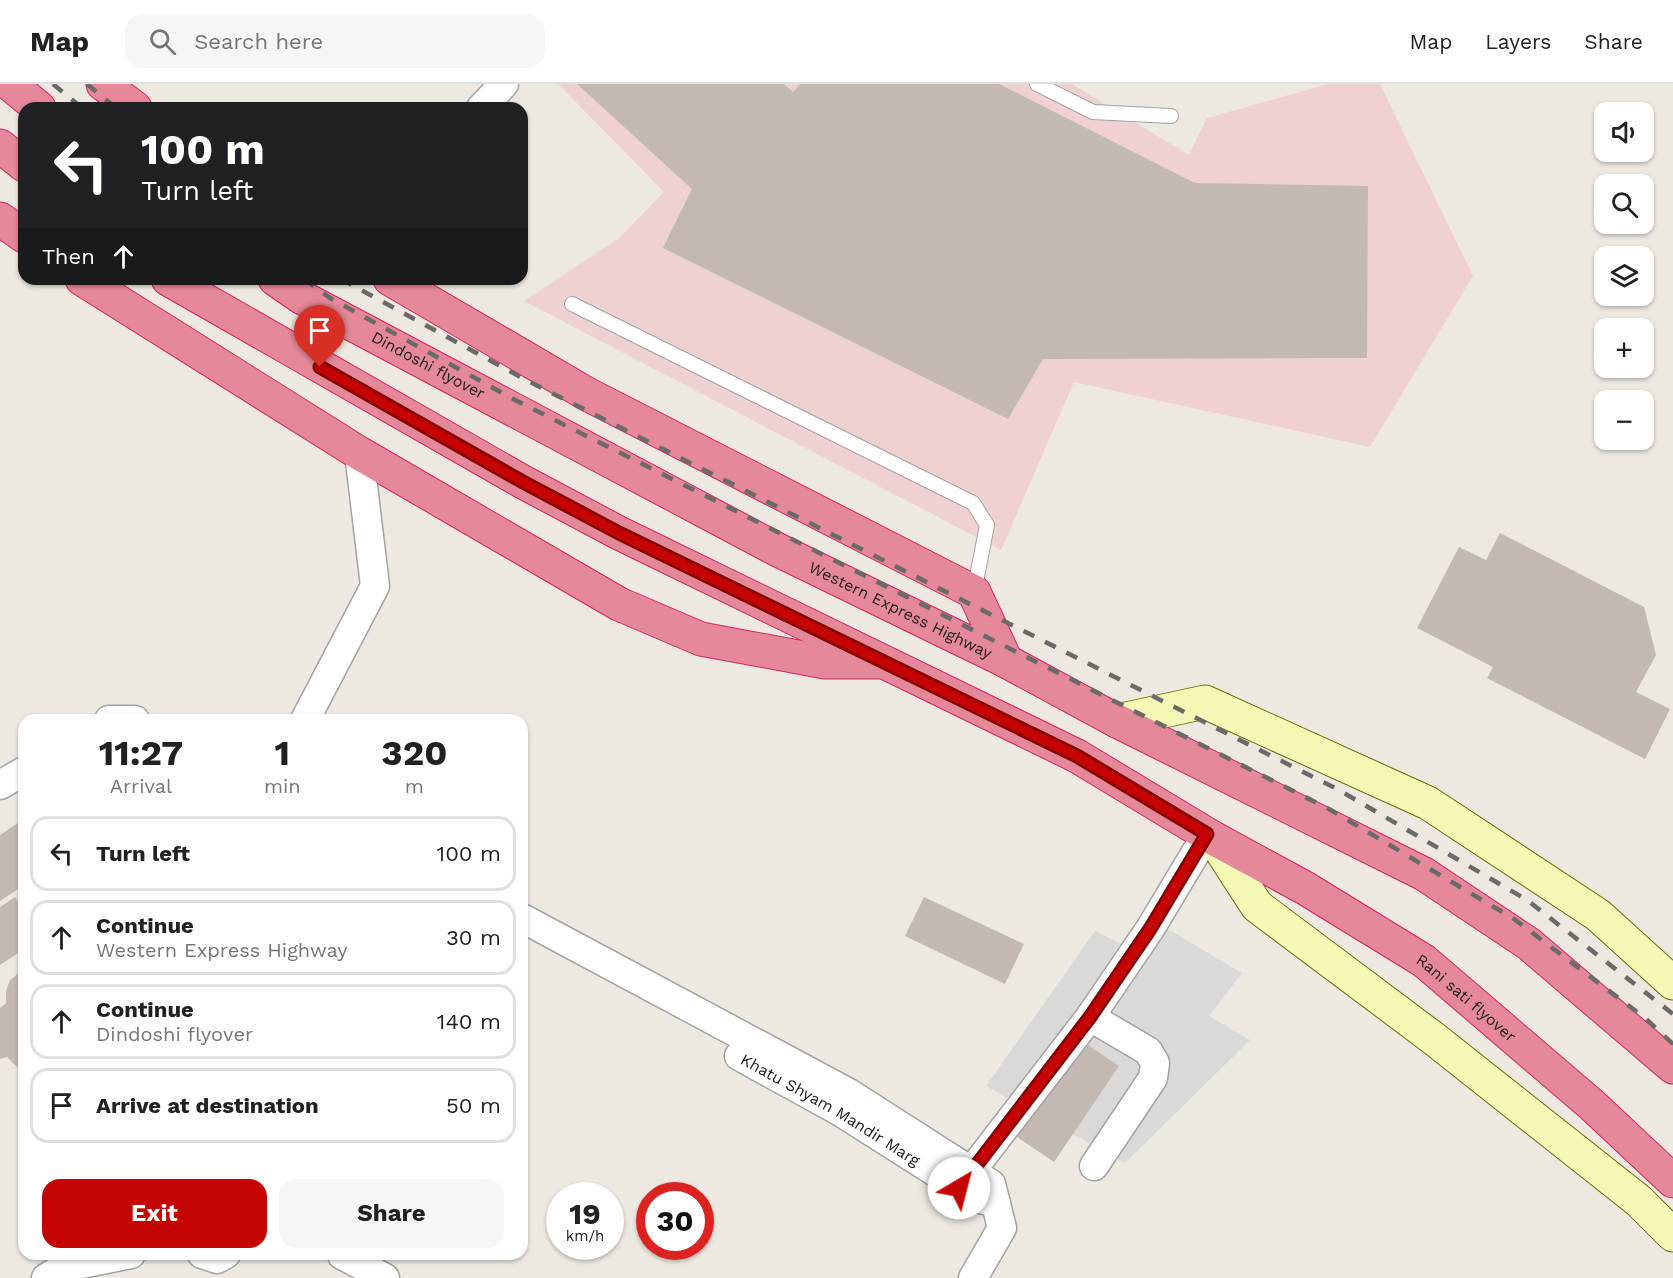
<!DOCTYPE html>
<html lang="en">
<head>
<meta charset="utf-8">
<style>
	:root { --surface:#fff; --page:#f6f6f6; --text:#202124; --muted:#757577; --line:#e0e0e0; --accent:#c50302 }
	body { margin:0; font-family:"Work Sans",sans-serif; background:var(--page); color:var(--text); height:100vh; display:flex; flex-direction:column; font-size:22px; white-space:nowrap }
	* { box-sizing:border-box; margin:0 }
	p { font-size:20px; color:var(--muted) }
	.icon { flex:none; width:33px; height:33px; fill:none; stroke:currentColor; stroke-width:2; stroke-linecap:round; stroke-linejoin:round }
	.map { position:relative; flex:1; overflow:hidden }
	.sheet { position:absolute; left:18px; top:630px; width:510px; height:546px; display:flex; flex-direction:column; background:var(--surface); border-radius:18px; box-shadow:0 2px 4px #0004 }
	.sheet>* { flex:none }
	.guide { position:absolute; left:18px; top:18px; width:510px; height:183px; border-radius:18px; box-shadow:0 2px 4px #0004; background:#202124; color:#fff; overflow:hidden }
	.fabs { position:absolute; left:1594px; top:18px; display:grid; gap:12px }
	.fabs a { display:grid; place-items:center; width:60px; height:60px; border-radius:12px; background:var(--surface); box-shadow:0 2px 4px #0004; font-size:30px }
	.speed { position:absolute; left:546px; top:1098px; display:flex; gap:12px; font-size:30px; font-weight:700; text-align:center }
	.speed>* { display:grid; place-content:center; width:78px; height:78px; border-radius:50%; background:var(--surface); box-shadow:0 2px 4px #0004; line-height:1 }
	.speed small { font-size:15px; font-weight:400 }
	.speed .limit { border:9px solid #d22; background:#fff; color:#111 }
	.pin { position:absolute; display:grid; place-items:center; width:51px; height:51px; color:#fff; margin:-62px -26px; border-radius:50% 50% 50% 0; rotate:-45deg; box-shadow:0 0 6px #0007 }
	.pin .icon { rotate:45deg }
	.me { position:absolute; width:66px; margin:-33px; rotate:37deg; stroke-linejoin:round; filter:drop-shadow(0 0 4px #0008) }
	.turn { display:flex; align-items:center; gap:21px; height:126px; padding:0 24px; font-size:27px }
	.turn .icon { width:78px; height:78px; stroke-width:2.5 }
	.turn b { display:block; font-size:42px; line-height:51px }
	.then { display:flex; align-items:center; height:57px; padding:0 24px; background:#0003; gap:12px; font-size:22px }
	.eta { display:flex; justify-content:space-evenly; align-items:center; height:102px; text-align:center }
	.eta b { font-size:36px; font-weight:700; line-height:42px }
	.action { display:flex; gap:12px; margin-top:auto; padding:12px 24px }
	.action a { flex:1; height:69px; border-radius:18px; background:var(--accent); color:#fff; font-size:24px; font-weight:700; line-height:69px; text-align:center }
	.action a+a { background:var(--page); color:var(--text) }
	ul { padding:0; list-style:none }
	li { display:flex; align-items:center; gap:18px; height:75px; margin:0 12px 9px; padding:0 12px; border:3px solid var(--line); border-radius:18px }
	li div { flex:1 }
	li b { display:block; font-size:22px }
	li em { font-style:normal }
	header { display:flex; align-items:center; gap:36px; box-sizing:border-box; height:84px; padding:0 30px; background:var(--surface); border-bottom:2px solid var(--line) }
	header strong { font-size:28px }
	nav { display:flex; gap:33px; margin-inline-start:auto; font-size:21px }
	.search { width:420px; height:54px; background:var(--page); display:flex; align-items:center; gap:15px; box-sizing:border-box; padding:0 21px; border-radius:18px; color:var(--muted); font-size:22px }
	.map>svg:first-child { display:block }
</style>
</head>
<body>
<header>
<strong>Map</strong>
<div class="search"><svg class="icon" aria-label="search" viewBox="0 0 24 24"><circle cx="10" cy="10" r="6"/><path d="M15 15l6 6"/></svg>Search here</div>
<nav><a>Map</a><a>Layers</a><a>Share</a></nav>
</header>
<div class="map">
<svg width="1673" height="1194" viewBox="0 0 1673 1194">
	<rect width="100%" height="100%" fill="#ede9e1"/>
	<!-- residential -->
	<path fill="#dad9d8" d="M1142 830 1242 889 1209 932 1250 956 1125 1079 986 1002 1095 847 1121 860Z"/>
	<!-- commercial -->
	<path fill="#eed1d0" d="M558 0H1072L1189 71 1207 34 1328 0H1380L1473 192 1370 363 1074 298 1001 466 524 217 618 155 664 108Z"/>
	<!-- building -->
	<path fill="#c2b9b1" d="M577 0H784L793 8 800 0H999L1195 99 1368 102 1367 274 1043 275 1008 335 663 164 692 105Z
		M1500 449 1644 523 1656 571 1636 608 1670 625 1645 675 1487 594 1493 583 1417 544 1459 463 1486 476Z
		M24 735V801L0 817V751Z
		M15 813 24 826V865L0 881V823Z
		M924 813 1024 860 1005 900 905 852Z
		M24 885V990L7 973 0 975V924L6 919V907L10 896Z
		M1082 957 1119 982 1054 1078 1017 1053Z"/>
	<g fill="none" stroke-linecap="round" stroke-linejoin="round">
		<!-- lane casing -->
		<g stroke="#a3a3a3" stroke-width="16">
			<path id="lane" d="M1037 0 1093 28 1171 32
				M572 220 973 419 987 441 974 508"/>
		</g>
		<!-- street casing -->
		<g stroke="#a3a3a3" stroke-width="31">
			<g id="street">
				<path d="M481 24 504 0"/>
				<path d="M109 636H135"/>
				<path d="M305 636 375 502 359 369"/>
				<path d="M0 701 24 687"/>
				<path d="M522 834 849 1009 991 1100 1002 1144 973 1194"/>
				<path d="M1090 933 1150 845 1207 750"/>
				<path id="s1" d="M739 972 839 1027 976 1114 996 1119"/>
				<path d="M962 1099 1090 933 1148 967 1155 979 1153 994 1094 1082"/>
				<path d="M202 1170 217 1175 226 1170"/>
				<path d="M342 1171 385 1194"/>
				<path d="M46 1194 62 1184 131 1170"/>
			</g>
		</g>
		<!-- secondary casing -->
		<g stroke="#637005" stroke-width="35">
			<path id="secondary" d="M1117 637 1205 618 1428 719 1598 831 1673 899
				M1213 754 1257 822 1433 954 1639 1117 1673 1151"/>
		</g>
		<!-- highway casing -->
		<g stroke="#d52560" stroke-width="35">
			<g id="highway">
				<path d="M10 0 39 24"/>
				<path d="M103 0 135 24"/>
				<path d="M0 62 24 81"/>
				<path d="M0 135 24 152"/>
				<path d="M82 195 359 369 619 520 701 555 825 578H877"/>
				<path id="s2" d="M168 195 523 398 619 449 1077 672 1213 754 1305 804 1424 877 1592 1021 1673 1097"/>
				<path id="s3" d="M275 195 301 213 778 466 1006 577 1117 637 1424 790 1529 860 1673 983"/>
				<path d="M390 195 587 310 974 508 1006 577"/>
			</g>
		</g>
		<!-- lane -->
		<use href="#lane" stroke="#fff" stroke-width="14"/>
		<!-- street -->
		<use href="#street" stroke="#fff" stroke-width="28"/>
		<!-- secondary -->
		<use href="#secondary" stroke="#f4f8b4" stroke-width="33"/>
		<!-- highway -->
		<use href="#highway" stroke="#e58899" stroke-width="33"/>
		<!-- rail -->
		<path stroke="#6a6a6a" stroke-width="4.5" stroke-dasharray="12 12" stroke-linecap="butt" d="M53 0 82 24
			M87 0 116 24
			M304 195 330 214 515 316 1329 725 1514 835 1645 934 1673 960
			M341 195 526 296 1339 706 1527 816 1673 930"/>
	</g>
	<g fill="none" stroke-linecap="round" stroke-linejoin="round">
		<!-- route casing -->
		<g stroke="#800201" stroke-width="15">
			<path id="route" d="M320 283 523 398 619 449 1077 672 1207 750 1150 845 1090 933 959 1104"/>
		</g>
		<!-- route -->
		<use href="#route" stroke="#c50302" stroke-width="10"/>
	</g>
	<g text-anchor="middle" dominant-baseline="central" stroke-width="6" stroke-linejoin="round" paint-order="stroke">
		<!-- street labels -->
		<g font-size="16" fill="#1c1c1c" stroke="#fff">
			<text stroke="none"><textPath href="#s3" startOffset="176">Dindoshi flyover</textPath></text>
			<text stroke="none"><textPath href="#s3" startOffset="708">Western Express Highway</textPath></text>
			<text stroke="none"><textPath href="#s2" startOffset="1486">Rani sati flyover</textPath></text>
			<text stroke="none"><textPath href="#s1" startOffset="106">Khatu Shyam Mandir Marg</textPath></text>
		</g>
	</g>
</svg>
<div class="fabs">
<a><svg class="icon" aria-label="sound" viewBox="0 0 24 24"><path d="M4 9h4l5-4v14l-5-4H4zM17 9q2 3 0 6"/></svg></a>
<a><svg class="icon" aria-label="search" viewBox="0 0 24 24"><circle cx="10" cy="10" r="6"/><path d="M15 15l6 6"/></svg></a>
<a><svg class="icon" aria-label="layers" viewBox="0 0 24 24"><path d="M12 4l9 5-9 5-9-5zM3 14l9 5 9-5"/></svg></a>
<a>+</a>
<a>−</a>
</div>
<div class="speed"><div>19<small>km/h</small></div><div class="limit">30</div></div>
<div class="pin" style="left:320px;top:283px;background:#d93025"><svg class="icon" aria-label="arrive" viewBox="0 0 24 24"><path d="M6 21V4h12l-3 4 3 4H6"/></svg></div>
<svg class="me" style="left:959px;top:1104px" viewBox="-20 -20 40 40"><circle r="19" fill="#fff"/><path d="M0-13L10 11 0 6-10 11z" fill="#c50302"/></svg>
<div class="guide">
<div class="turn"><svg class="icon" aria-label="left" viewBox="0 0 24 24"><path d="M17 20v-9H6M10 6l-5 5 5 5"/></svg><div><b>100 m</b>Turn left</div></div>
<div class="then">Then<svg class="icon" aria-label="ahead" viewBox="0 0 24 24"><path d="M12 20V5M6 11l6-6 6 6"/></svg></div>
</div>
<section class="sheet">
<div class="eta">
<div><b>11:27</b><p>Arrival</p></div>
<div><b>1</b><p>min</p></div>
<div><b>320</b><p>m</p></div>
</div>
<ul>
<li><svg class="icon" aria-label="left" viewBox="0 0 24 24"><path d="M17 20v-9H6M10 6l-5 5 5 5"/></svg><div><b>Turn left</b></div><em>100 m</em></li>
<li><svg class="icon" aria-label="ahead" viewBox="0 0 24 24"><path d="M12 20V5M6 11l6-6 6 6"/></svg><div><b>Continue</b><p>Western Express Highway</p></div><em>30 m</em></li>
<li><svg class="icon" aria-label="ahead" viewBox="0 0 24 24"><path d="M12 20V5M6 11l6-6 6 6"/></svg><div><b>Continue</b><p>Dindoshi flyover</p></div><em>140 m</em></li>
<li><svg class="icon" aria-label="arrive" viewBox="0 0 24 24"><path d="M6 21V4h12l-3 4 3 4H6"/></svg><div><b>Arrive at destination</b></div><em>50 m</em></li>
</ul>
<div class="action"><a>Exit</a><a>Share</a></div>
</section>
</div>
</body>
</html>
